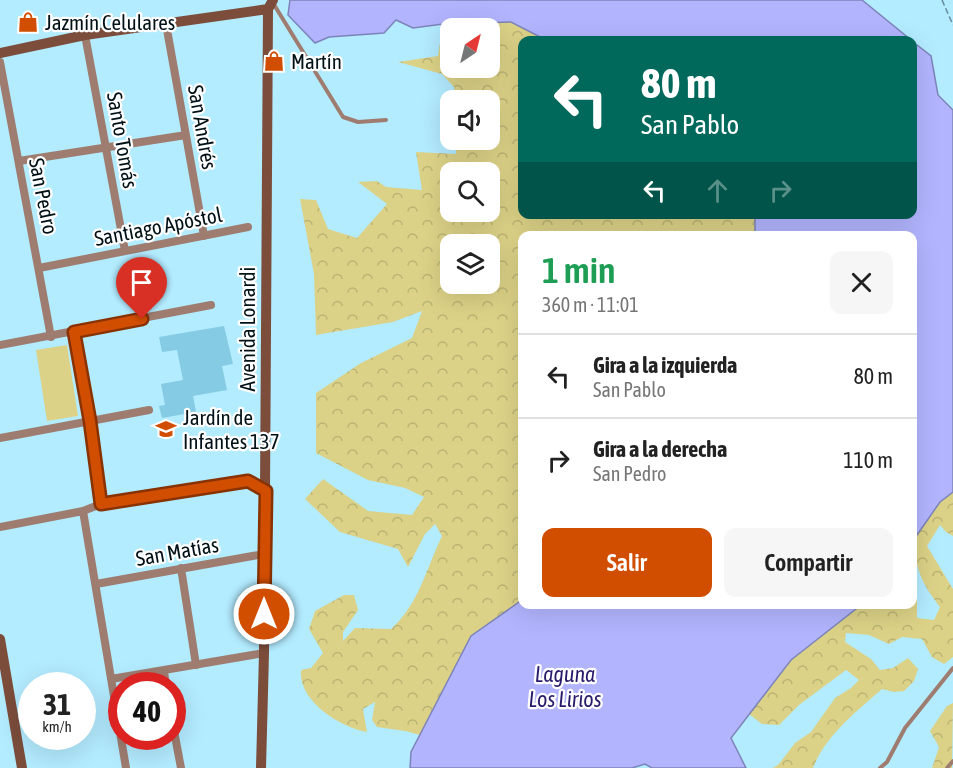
<!DOCTYPE html>
<html lang="es">
<head>
<meta charset="utf-8">
<style>
	:root { --surface:#fff; --page:#f6f6f6; --text:#222; --muted:#767676; --line:#e0e0e0; --accent:#d14d00 }
	body { margin:0; font-family:"Asap Condensed",sans-serif; background:var(--page); color:var(--text); height:100vh; display:flex; flex-direction:column; font-size:22px; white-space:nowrap }
	* { box-sizing:border-box; margin:0 }
	p { font-size:20px; color:var(--muted) }
	.icon { flex:none; width:33px; height:33px; fill:none; stroke:currentColor; stroke-width:2; stroke-linecap:round; stroke-linejoin:round }
	.map { position:relative; flex:1; overflow:hidden }
	.drawer { position:absolute; left:518px; top:231px; width:399px; height:378px; display:flex; flex-direction:column; background:var(--surface); border-radius:12px; box-shadow:0 6px 24px #0002 }
	.drawer>* { flex:none }
	.guide { position:absolute; left:518px; top:36px; width:399px; height:183px; border-radius:12px; box-shadow:0 6px 24px #0002; background:#00695c; color:#fff; overflow:hidden }
	.needle { width:39px; rotate:35deg }
	.controls { position:absolute; left:440px; top:18px; display:grid; gap:12px }
	.controls a { display:grid; place-items:center; width:60px; height:60px; border-radius:12px; background:var(--surface); box-shadow:0 6px 24px #0002; font-size:30px }
	.speed { position:absolute; left:18px; top:672px; display:flex; gap:12px; font-size:30px; font-weight:700; text-align:center }
	.speed>* { display:grid; place-content:center; width:78px; height:78px; border-radius:50%; background:var(--surface); box-shadow:0 6px 24px #0002; line-height:1 }
	.speed small { font-size:15px; font-weight:400 }
	.speed .limit { border:9px solid #d22; background:#fff; color:#111 }
	.pin { position:absolute; display:grid; place-items:center; width:51px; height:51px; color:#fff; margin:-62px -26px; border-radius:50% 50% 50% 0; rotate:-45deg; box-shadow:0 0 6px #0007 }
	.pin .icon { rotate:45deg }
	.me { position:absolute; width:66px; margin:-33px; rotate:0deg; stroke-linejoin:round; filter:drop-shadow(0 0 4px #0008) }
	.turn { display:flex; align-items:center; gap:21px; height:126px; padding:0 24px; font-size:27px }
	.turn .icon { width:78px; height:78px; stroke-width:2.5 }
	.turn b { display:block; font-size:42px; line-height:51px }
	.lanes { display:flex; align-items:center; height:57px; padding:0 24px; background:#0003; justify-content:center; gap:30px; direction:ltr }
	.lanes .off { opacity:.35 }
	.round { display:grid; place-items:center; flex:none; width:63px; height:63px; border-radius:12px; background:var(--page) }
	.headline { display:flex; align-items:center; justify-content:space-between; height:102px; padding:0 24px }
	h1 { font-size:36px; font-weight:600; line-height:45px; color:#1e9e55 }
	.primary-button { display:flex; gap:12px; margin-top:auto; padding:12px 24px }
	.primary-button a { flex:1; height:69px; border-radius:12px; background:var(--accent); color:#fff; font-size:24px; font-weight:600; line-height:69px; text-align:center }
	.primary-button a+a { background:var(--page); color:var(--text) }
	ul { padding:0; list-style:none }
	li { display:flex; align-items:center; gap:18px; height:84px; padding:0 24px; border-top:2px solid var(--line) }
	li div { flex:1 }
	li b { display:block; font-size:22px }
	li em { font-style:normal }
	.map>svg:first-child { display:block }
</style>
</head>
<body>
<div class="map">
<svg width="953" height="768" viewBox="0 0 953 768">
	<defs>
		<pattern id="forest-crowns" width="20" height="18" patternUnits="userSpaceOnUse" patternTransform="scale(1.5)"><rect width="20" height="18" fill="#dcd287"/><path d="M2 6a3 3 0 1 1 6 0M12 15a3 3 0 1 1 6 0" fill="none" stroke="#bbb374"/></pattern>
	</defs>
	<rect width="100%" height="100%" fill="#b3ebff"/>
	<!-- green -->
	<path fill="#dcd287" d="M67 345 78 416 47 421 36 350Z"/>
	<!-- forest -->
	<path fill="url(#forest-crowns)" fill-rule="evenodd" d="M511 22 546 40H522V214L755 215V235L522 236V600L471 636 420 735 405 731 377 727 372 720 375 702 363 709 367 732C340 727 298 701 301 670L311 668 323 653 309 629 315 611 344 595H354L358 610 343 632V641L355 628 391 629C419 604 426 569 442 536L435 524 425 534 408 567 398 549 340 532 305 499 323 479 368 511 412 515 424 497 405 488 368 480 316 453V393L361 363 412 338 422 311 393 322 316 335 314 274 300 199 316 200 328 229 357 238 387 204 358 182 377 181 386 187 422 190 416 152 456 154V140H489V100H455L454 87 442 74 398 62 438 56 443 24ZM450 28H489V68H450ZM450 172H489V212H450ZM450 244H489V284H450Z
		M953 492V536L946 532 940 525 927 546 953 589V657L944 664 932 657 922 639 902 637 889 644 869 635 846 633 845 642 871 659 880 670 893 668 908 658 918 669 914 681 904 691 894 692 882 689C857 711 825 736 813 768H773L779 764 795 743 811 732 835 698 851 688 859 680 846 670 799 705 779 725 762 724 749 714 791 660 861 605 912 604V583L917 599V618L934 620 940 607C921 582 917 572 913 540L940 502Z
		M953 703 952 768H932L939 747 930 731 947 706Z"/>
	<!-- water -->
	<path fill="#b2b5fe" stroke="#7d84b9" stroke-width="1.5" d="M290 0H862L911 40H546L511 22 443 24 413 28 396 20 384 33 329 37 315 43 288 15Z
		M912 41 931 56 938 95 953 110V492L940 502 912 542V236L755 235V215L912 214Z
		M522 600V604L861 605 791 660 731 738 746 768H652L645 764 632 768H410L411 752 471 636Z"/>
	<!-- building -->
	<path fill="#84cbe3" d="M224 326 233 364 222 366 227 390 193 396 196 412 162 418 159 406 165 405 161 384 183 380 177 350 162 352 159 337Z"/>
	<g fill="none" stroke-linecap="round" stroke-linejoin="round">
		<!-- path -->
		<path stroke="#658b9a" stroke-width="1.5" stroke-dasharray="6 3" stroke-linecap="butt" d="M942 0 953 25"/>
		<!-- lane -->
		<path stroke="#9e7d70" stroke-width="4" d="M273 3 343 117 358 122 386 120
			M880 768 887 762 905 728 953 668
			M947 768 953 761"/>
		<!-- street -->
		<path stroke="#9e7d70" stroke-width="8" d="M166 24 204 236
			M85 35 125 251
			M0 62 51 337
			M19 161 186 135
			M39 268 248 227
			M74 332 90 421 101 504
			M0 345 211 305
			M0 438 149 410
			M83 511 126 768
			M0 527 83 511 101 504 248 481 266 491
			M181 568 196 665
			M96 584 264 554
			M164 671 166 686
			M111 679 264 653
			M172 720 181 768"/>
		<!-- secondary -->
		<path stroke="#7c4d3b" stroke-width="10" d="M0 53 85 35 268 9
			M0 639 22 768
			M261 768 264 653 268 9 273 0"/>
	</g>
	<g fill="none" stroke-linecap="round" stroke-linejoin="round">
		<!-- route casing -->
		<g stroke="#883200" stroke-width="15">
			<path id="route" d="M142 319 74 332 90 421 101 504 248 481 266 491 264 614"/>
		</g>
		<!-- route -->
		<use href="#route" stroke="#d14d00" stroke-width="10"/>
	</g>
	<!-- icons -->
	<defs>
		<g id="shop-bare" transform="scale(1.62)"><path d="M-5-2.5h2.3a2.7 3.5 0 0 1 5.4 0H5L5.5 6h-11ZM-1.5-2.5h3a1.5 2.3 0 0 0-3 0Z" fill="#d14d00" stroke="#fff" stroke-width="2.5" paint-order="stroke"/></g>
		<g id="school-bare" transform="scale(1.62)"><path d="M0-5L7-2L0 1L-7-2ZM-4 1L0 2.5L4 1V4Q0 6-4 4Z" fill="#d14d00" stroke="#fff" stroke-width="2.5" paint-order="stroke"/></g>
	</defs>
	<g fill-rule="evenodd">
		<use href="#shop-bare" x="28" y="22"/>
		<use href="#shop-bare" x="274" y="61"/>
		<use href="#school-bare" x="166" y="429"/>
	</g>
	<g text-anchor="middle" dominant-baseline="central" stroke-width="4.5" stroke-linejoin="round" paint-order="stroke">
		<!-- poi labels -->
		<g font-size="21" fill="#001017" stroke="#fff" text-anchor="start">
			<text x="45" y="22">Jazmín Celulares</text>
			<text x="291" y="61">Martín</text>
			<text x="183" y="417">Jardín de<tspan x="183" dy="24">Infantes 137</tspan></text>
		</g>
		<!-- street labels -->
		<g font-size="21" fill="#001017" stroke="#fff">
			<text transform="translate(203 127) rotate(80)">San Andrés</text>
			<text transform="translate(123 140) rotate(80)">Santo Tomás</text>
			<text transform="translate(44 196) rotate(79)">San Pedro</text>
			<text transform="translate(158 226) rotate(-11)">Santiago Apóstol</text>
			<text transform="translate(247 329) rotate(-90)">Avenida Lonardi</text>
			<text transform="translate(177 551) rotate(-10)">San Matías</text>
		</g>
		<!-- water labels -->
		<g font-size="22" font-style="italic" fill="#281b6c" stroke="#fff">
			<text x="565" y="674">Laguna<tspan x="565" dy="25">Los Lirios</tspan></text>
		</g>
	</g>
</svg>
<div class="controls">
<a><svg class="needle" viewBox="-14 -14 28 28"><path d="M0-13l5 13h-10z" fill="#e53935"/><path d="M0 13l5-13h-10z" fill="#767676"/></svg></a>
<a><svg class="icon" aria-label="sound" viewBox="0 0 24 24"><path d="M4 9h4l5-4v14l-5-4H4zM17 9q2 3 0 6"/></svg></a>
<a><svg class="icon" aria-label="search" viewBox="0 0 24 24"><circle cx="10" cy="10" r="6"/><path d="M15 15l6 6"/></svg></a>
<a><svg class="icon" aria-label="layers" viewBox="0 0 24 24"><path d="M12 4l9 5-9 5-9-5zM3 14l9 5 9-5"/></svg></a>
</div>
<div class="speed"><div>31<small>km/h</small></div><div class="limit">40</div></div>
<div class="pin" style="left:142px;top:319px;background:#d93025"><svg class="icon" aria-label="arrive" viewBox="0 0 24 24"><path d="M6 21V4h12l-3 4 3 4H6"/></svg></div>
<svg class="me" style="left:264px;top:614px" viewBox="-20 -20 40 40"><circle r="17" fill="#d14d00" stroke="#fff" stroke-width="3"/><path d="M0-11L8 9 0 5-8 9z" fill="#fff"/></svg>
<div class="guide">
<div class="turn"><svg class="icon" aria-label="left" viewBox="0 0 24 24"><path d="M17 20v-9H6M10 6l-5 5 5 5"/></svg><div><b>80 m</b>San Pablo</div></div>
<div class="lanes"><svg class="icon" aria-label="left" viewBox="0 0 24 24"><path d="M17 20v-9H6M10 6l-5 5 5 5"/></svg><svg class="icon off" aria-label="ahead" viewBox="0 0 24 24"><path d="M12 20V5M6 11l6-6 6 6"/></svg><svg class="icon off" aria-label="right" viewBox="0 0 24 24"><path d="M7 20v-9h11M14 6l5 5-5 5"/></svg></div>
</div>
<section class="drawer">
<div class="headline"><div><h1>1 min</h1><p>360 m · 11:01</p></div><a class="round"><svg class="icon" aria-label="close" viewBox="0 0 24 24"><path d="M6 6l12 12M18 6L6 18"/></svg></a></div>
<ul>
<li><svg class="icon" aria-label="left" viewBox="0 0 24 24"><path d="M17 20v-9H6M10 6l-5 5 5 5"/></svg><div><b>Gira a la izquierda</b><p>San Pablo</p></div><em>80 m</em></li>
<li><svg class="icon" aria-label="right" viewBox="0 0 24 24"><path d="M7 20v-9h11M14 6l5 5-5 5"/></svg><div><b>Gira a la derecha</b><p>San Pedro</p></div><em>110 m</em></li>
</ul>
<div class="primary-button"><a>Salir</a><a>Compartir</a></div>
</section>
</div>
</body>
</html>
